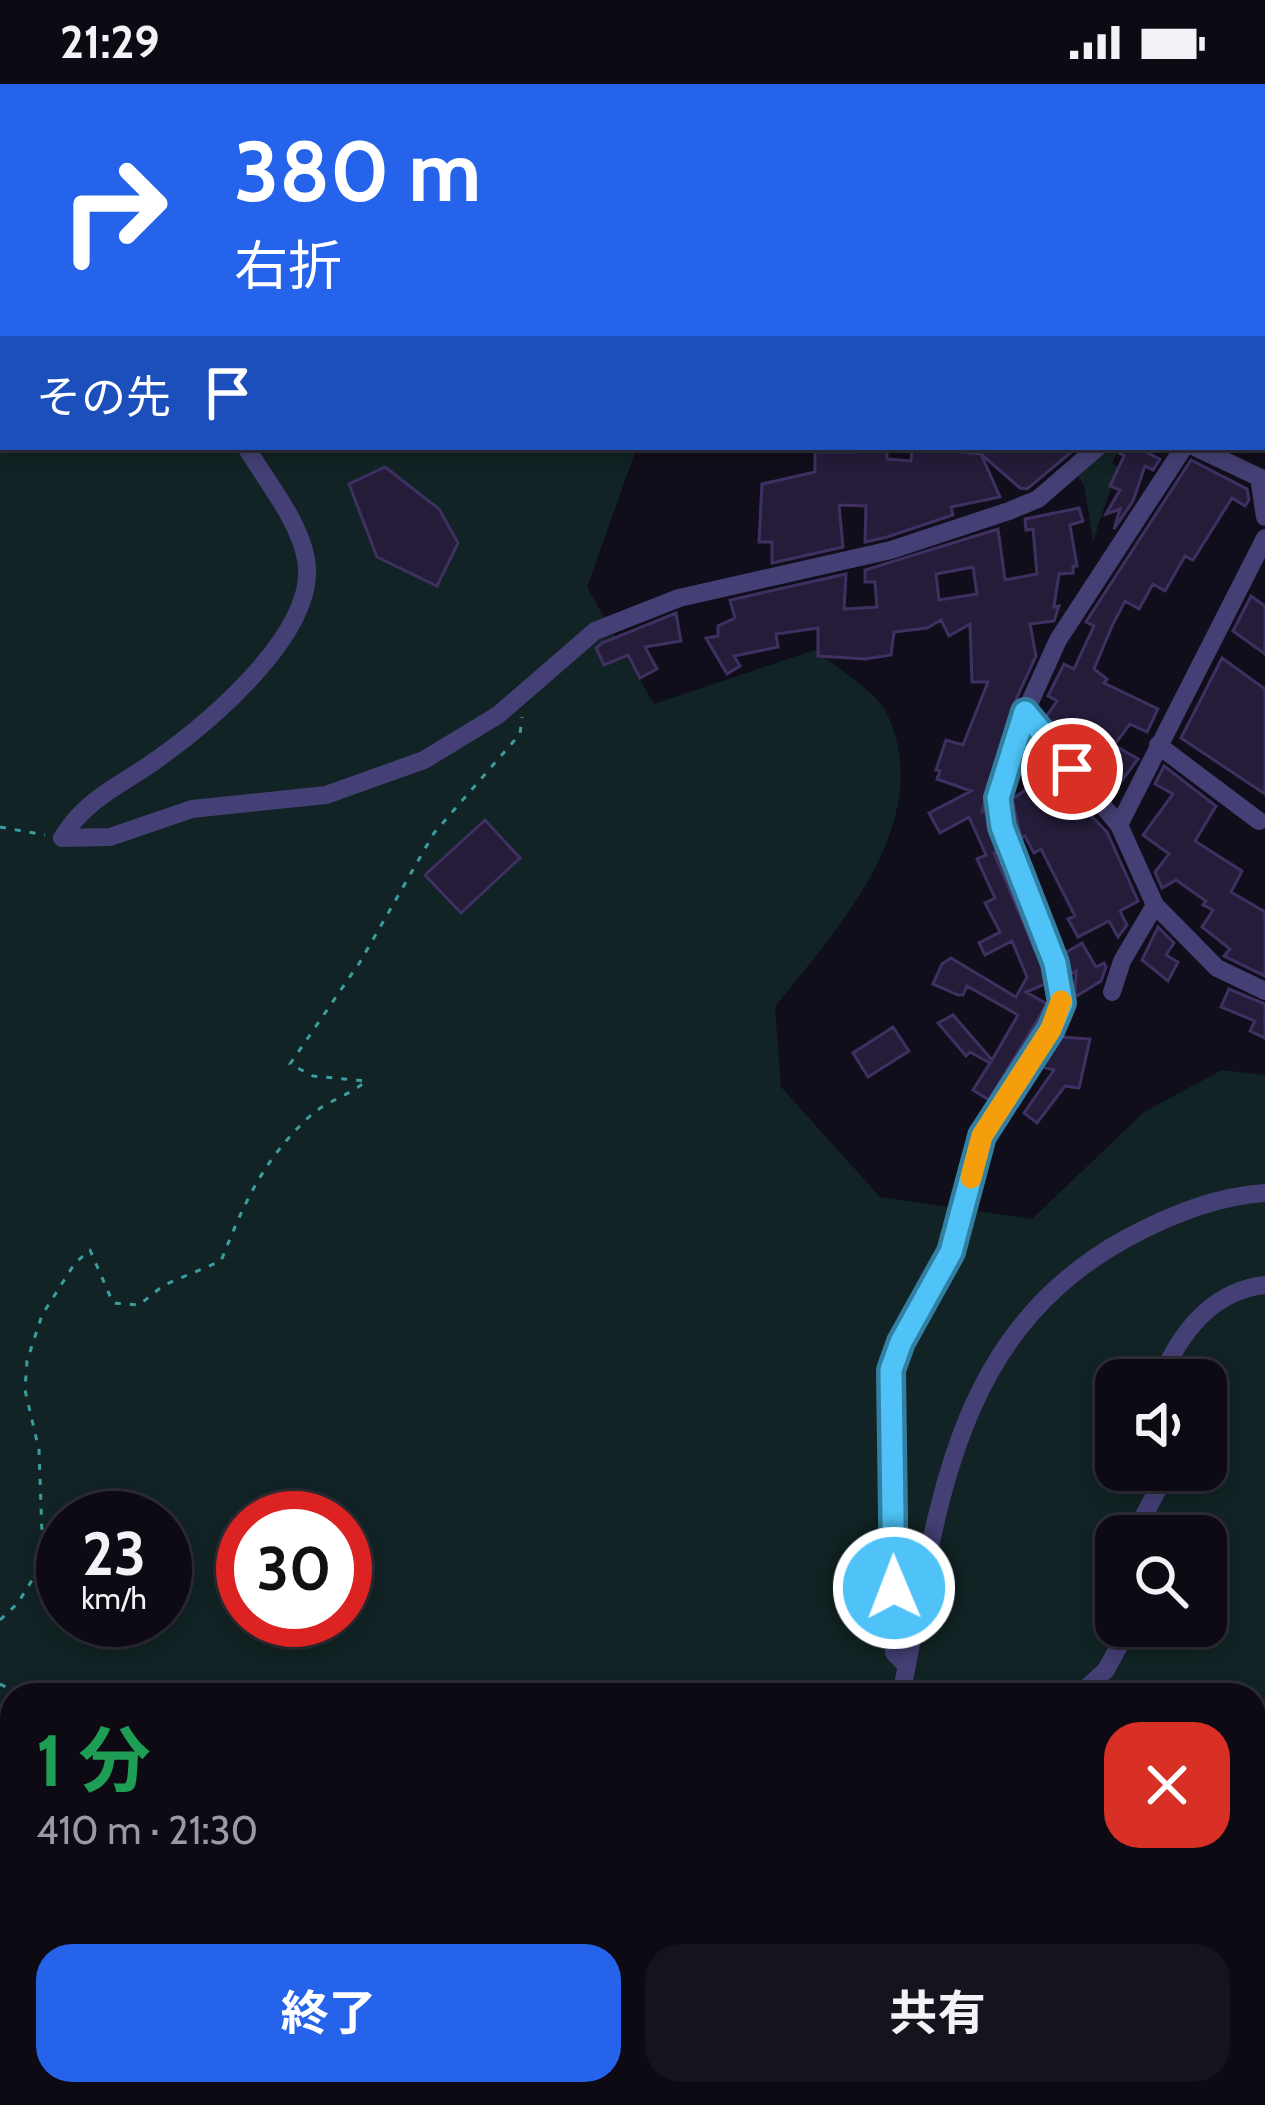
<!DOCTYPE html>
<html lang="ja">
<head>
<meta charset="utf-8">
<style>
	:root { --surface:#0d0a14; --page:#16131d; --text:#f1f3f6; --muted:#9a9aa0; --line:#2d2b34; --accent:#2563eb }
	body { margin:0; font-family:Cabin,"Noto Sans JP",sans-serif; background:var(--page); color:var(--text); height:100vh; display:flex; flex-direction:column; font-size:45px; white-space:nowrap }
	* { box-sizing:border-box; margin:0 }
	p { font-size:39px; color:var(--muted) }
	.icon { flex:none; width:66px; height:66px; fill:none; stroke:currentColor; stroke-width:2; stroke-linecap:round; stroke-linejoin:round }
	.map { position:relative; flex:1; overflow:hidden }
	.side { position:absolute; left:0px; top:1599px; width:1266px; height:423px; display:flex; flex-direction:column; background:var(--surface); border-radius:36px 36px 0 0; box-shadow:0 6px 18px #0003,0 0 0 3px var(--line) }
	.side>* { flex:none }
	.banner { position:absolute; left:0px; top:0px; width:1266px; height:366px; box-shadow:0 6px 18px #0003,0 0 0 3px var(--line); background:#2563eb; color:#fff; overflow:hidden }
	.tools { position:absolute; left:1095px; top:1275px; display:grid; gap:24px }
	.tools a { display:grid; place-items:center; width:132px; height:132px; border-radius:24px; background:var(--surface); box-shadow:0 6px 18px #0003,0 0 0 3px var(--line); font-size:60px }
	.speed { position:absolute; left:36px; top:1407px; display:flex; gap:24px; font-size:60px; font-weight:700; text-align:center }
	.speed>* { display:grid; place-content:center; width:156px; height:156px; border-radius:50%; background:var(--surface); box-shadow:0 6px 18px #0003,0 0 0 3px var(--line); line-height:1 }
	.speed small { font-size:30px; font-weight:400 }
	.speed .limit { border:18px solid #d22; background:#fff; color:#111 }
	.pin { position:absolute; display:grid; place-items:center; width:102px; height:102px; color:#fff; margin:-51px; border:6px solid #fff; border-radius:50%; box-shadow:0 3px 12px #0007 }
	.me { position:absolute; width:132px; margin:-66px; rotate:359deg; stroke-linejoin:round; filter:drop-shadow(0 0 9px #0008) }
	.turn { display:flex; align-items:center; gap:42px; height:252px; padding:0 36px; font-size:54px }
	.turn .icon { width:156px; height:156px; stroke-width:2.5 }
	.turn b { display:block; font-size:84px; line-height:102px }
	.then { display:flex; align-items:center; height:114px; padding:0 36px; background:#0003; gap:24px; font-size:45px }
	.round { display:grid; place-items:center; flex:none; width:126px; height:126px; border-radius:36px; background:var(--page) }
	.head { display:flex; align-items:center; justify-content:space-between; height:204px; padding:0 36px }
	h1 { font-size:72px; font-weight:700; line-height:90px; color:#1e9e55 }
	.primary-button { display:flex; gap:24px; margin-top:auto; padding:24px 36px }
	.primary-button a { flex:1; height:138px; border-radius:36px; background:var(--accent); color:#fff; font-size:48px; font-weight:700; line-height:138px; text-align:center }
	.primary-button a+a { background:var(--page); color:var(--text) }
	.status { display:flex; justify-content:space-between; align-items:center; height:84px; padding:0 60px; background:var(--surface); direction:ltr }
	.status svg { height:33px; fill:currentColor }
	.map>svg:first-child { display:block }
</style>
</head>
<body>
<div class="status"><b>21:29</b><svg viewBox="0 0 49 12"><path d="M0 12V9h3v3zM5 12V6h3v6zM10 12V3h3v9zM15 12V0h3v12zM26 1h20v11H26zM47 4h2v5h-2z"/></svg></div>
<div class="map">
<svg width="1265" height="2021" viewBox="0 0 1265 2021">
	<rect width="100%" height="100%" fill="#110e1b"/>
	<!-- green -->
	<path fill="#112324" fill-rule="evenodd" d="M0 0H833L3 3V363H637L587 503 654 620 815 566C832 580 876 608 885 626 940 734 838 844 775 923L781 1003 880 1113 1032 1135 1144 1028 1222 986 1265 991V2021H0ZM1116 1296H1206V1386H1116ZM63 1434H165V1536H63ZM243 1434H345V1536H243ZM1116 1452H1206V1542H1116ZM12 1611H1254V2010H12Z
		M1106 363H1120L1112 379 1118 383 1093 457 1084 401 1077 391Z"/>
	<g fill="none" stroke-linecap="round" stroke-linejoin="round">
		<!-- stream -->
		<path stroke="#0e1933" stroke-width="4.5" d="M1120 0 1123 3
			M1263 175 1265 176"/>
		<!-- river -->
		<path stroke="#0e1933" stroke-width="30" d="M988 0V3
			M1263 344 1265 345"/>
	</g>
	<!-- building -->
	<path fill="#241c39" stroke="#3e3162" stroke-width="3" fill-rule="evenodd" d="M847 363H887V375L911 377 912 363 981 370 973 363 1074 366 1027 405 1020 404 981 370 1000 413 951 423 953 431 887 453 865 458 866 422 839 421 843 463 772 479V458H759L762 400 815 388V368H857Z
		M1111 363H1151L1148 369 1160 375 1153 386 1145 382 1133 417 1114 445 1120 425 1106 430 1120 406 1110 402 1124 372Z
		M1191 376 1247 405 1249 416 1245 422 1232 414 1193 476 1185 472 1165 507 1153 500 1139 525 1125 517 1113 540 1094 585 1107 595 1104 599 1158 625 1147 648 1130 640 1114 661 1138 675 1114 707 1099 696 1104 687 1071 662 1046 633 1057 617 1048 612 1064 580 1074 585 1094 542 1086 538Z
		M385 383 439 425 458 459 437 502 377 473 349 400Z
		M1079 424 1083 437 1070 441 1077 482H1073V489L1059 490 1054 523 1059 522 1054 537 1030 540 1036 572 1012 624 982 728 986 726 997 768 994 769 1042 883 1045 900 1026 908 1047 920 989 1016 973 1006 990 979 970 968 966 972 938 939 953 931 992 976 1018 931 967 902 963 911H958L933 900 942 880 951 874 1016 913 1027 893 1012 857 985 871 979 859 1000 848 985 819 995 814 977 775 986 771 969 733 940 749 929 729 971 707 937 695 940 687 936 686 946 656 963 661 988 598H972L970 540 949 552 941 536 927 544 894 548 891 571 865 575 818 572V544L776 550 778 563 734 572 740 582 727 590 706 554 718 552V542L735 534 730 516 846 490 844 525 877 523 875 498H865V486L998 445 1005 496 1037 490 1033 445 1026 446 1025 435ZM973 483 977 510 939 516 936 490Z
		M1251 512 1265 522V570L1233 547Z
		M676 529 681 557 645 563 657 585 640 594 628 571 604 581 596 564 602 559Z
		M1222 574 1265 605V710L1181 654Z
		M1030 656 1065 705 1107 748 1138 817 1120 827 1127 841 1118 853 1109 837 1078 853 1068 835 1075 832 1041 765 1034 769 1025 752 1021 754 1012 715 1033 701 1025 687 1036 681 1027 665Z
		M1164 682 1216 722 1195 757 1242 787 1231 808 1265 828V892L1224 872 1230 865 1202 843 1213 826 1203 821 1206 817 1176 796 1162 804 1155 788 1169 770 1143 751 1173 710 1155 700Z
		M485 736 520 774 461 829 425 791Z
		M1158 843 1174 859 1166 871 1178 878 1168 897 1142 876Z
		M1082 859 1096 883 1104 879 1106 883 1101 897 1075 913 1076 887 1071 890 1065 869Z
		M1229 905 1265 920V954L1250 947 1255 937 1221 923Z
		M893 943 909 967 868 993 853 969Z
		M1062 953 1090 955 1079 1004 1065 1002 1037 1039 1024 1029 1054 986 1042 983Z
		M787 1598 819 1604V1611H754V1603Z"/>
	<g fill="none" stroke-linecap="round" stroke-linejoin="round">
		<!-- minor-tunnel -->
		<path stroke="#2f2b3c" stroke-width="18" stroke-dasharray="18 9" stroke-linecap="butt" d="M819 2021 821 2010"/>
		<!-- path -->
		<path stroke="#3c9d9e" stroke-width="3" stroke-dasharray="6 9" stroke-linecap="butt" d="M0 743 45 751
			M0 1536 18 1519 43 1478 39 1366 25 1306 27 1277 42 1231 75 1179 90 1166 113 1219 139 1221 164 1201 221 1177C244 1119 263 1076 310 1032 326 1017 349 1012 366 997L313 992 290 980 360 878 434 749 520 650 522 633
			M0 1600 21 1611"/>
		<!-- minor -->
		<path stroke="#443f74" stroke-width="18" d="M1236 0V3
			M204 3 210 0
			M952 3 953 0
			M1263 300 1265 301
			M1195 363 1265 396
			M1259 393 1265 433
			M1025 629 1119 741 1155 821 1217 884 1265 907
			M1158 661 1259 737
			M1119 741 1265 454
			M62 754 110 753 192 725 326 711 424 676 498 631 595 547 679 514 891 466 1009 427 1038 415 1098 363
			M62 754C84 717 117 703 152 679 205 642 320 548 306 475 299 436 266 397 246 363
			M1112 908 1122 877 1155 821
			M1160 1296C1180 1249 1211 1207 1265 1201
			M1133 1452 1168 1386
			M906 1581 894 1569 891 1286 901 1259 951 1168 982 1051 1051 945 1062 919 1055 879 1002 743 998 714 1010 675 1025 629 1058 556 1184 363
			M901 1611C938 1432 948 1252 1127 1154 1170 1131 1216 1112 1265 1109
			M1079 1611 1106 1586 1118 1564 1102 1507 1116 1478
			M0 1679 12 1682
			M1254 1783 1265 1760
			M0 1981 12 1983
			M131 2010 160 2021
			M583 2021 586 2010
			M701 2021 706 2010
			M922 2021 954 2010
			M1154 2021 1158 2010"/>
	</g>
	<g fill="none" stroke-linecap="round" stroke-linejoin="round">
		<!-- route casing -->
		<g stroke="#337fa1" stroke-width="30">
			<path id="route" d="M894 1504 891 1286 901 1258 951 1168 982 1052 1051 945 1062 919 1055 879 1002 743 998 714 1025 628 1072 685"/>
		</g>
		<!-- route -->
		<use href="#route" stroke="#4fc3f7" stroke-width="21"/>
		<!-- slow -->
		<path stroke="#f59e0b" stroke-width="21" d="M971 1094 982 1052 1051 945 1061 917"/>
	</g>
</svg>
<div class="tools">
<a><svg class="icon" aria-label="sound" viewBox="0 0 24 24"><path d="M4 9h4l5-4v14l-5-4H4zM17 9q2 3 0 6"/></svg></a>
<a><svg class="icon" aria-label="search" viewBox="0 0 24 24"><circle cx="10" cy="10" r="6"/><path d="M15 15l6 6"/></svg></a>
</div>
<div class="speed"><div>23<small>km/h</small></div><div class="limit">30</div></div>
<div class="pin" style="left:1072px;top:685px;background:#d93025"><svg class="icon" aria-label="arrive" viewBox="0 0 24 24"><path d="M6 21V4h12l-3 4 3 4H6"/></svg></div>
<svg class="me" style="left:894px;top:1504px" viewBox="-20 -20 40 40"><circle r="17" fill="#4fc3f7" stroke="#fff" stroke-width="3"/><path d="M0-11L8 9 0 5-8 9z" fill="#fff"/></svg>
<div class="banner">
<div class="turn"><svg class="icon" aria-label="right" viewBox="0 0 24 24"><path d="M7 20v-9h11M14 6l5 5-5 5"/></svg><div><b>380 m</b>右折</div></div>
<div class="then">その先<svg class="icon" aria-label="arrive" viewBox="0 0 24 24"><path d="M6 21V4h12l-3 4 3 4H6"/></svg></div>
</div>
<section class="side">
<div class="head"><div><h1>1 分</h1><p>410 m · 21:30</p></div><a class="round" style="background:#d93025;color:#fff"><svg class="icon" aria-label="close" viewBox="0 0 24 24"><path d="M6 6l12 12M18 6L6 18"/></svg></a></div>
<div class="primary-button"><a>終了</a><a>共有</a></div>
</section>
</div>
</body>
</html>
